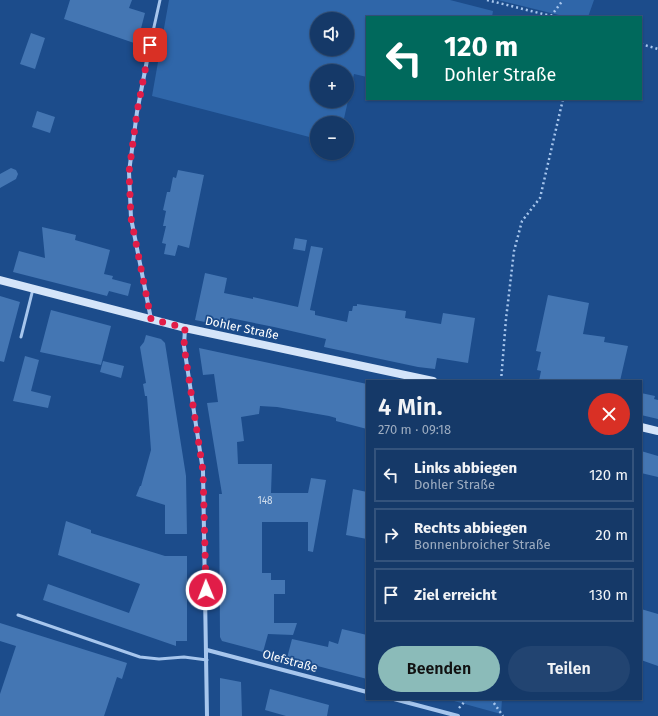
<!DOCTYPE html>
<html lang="de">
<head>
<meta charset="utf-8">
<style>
	:root { --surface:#153968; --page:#224471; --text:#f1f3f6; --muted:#9dacc0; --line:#34537c; --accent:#8bbbb9 }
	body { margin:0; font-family:"Fira Sans",sans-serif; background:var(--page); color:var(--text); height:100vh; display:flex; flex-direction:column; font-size:15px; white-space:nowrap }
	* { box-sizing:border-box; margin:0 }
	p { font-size:13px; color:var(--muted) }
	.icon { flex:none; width:22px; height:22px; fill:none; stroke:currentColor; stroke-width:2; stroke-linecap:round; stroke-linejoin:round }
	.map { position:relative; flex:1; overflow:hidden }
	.side { position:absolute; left:366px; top:380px; width:276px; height:320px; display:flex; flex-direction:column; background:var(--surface); border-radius:0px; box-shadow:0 1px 3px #0004,0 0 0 1px var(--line) }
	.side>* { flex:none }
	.guide { position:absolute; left:366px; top:16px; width:276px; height:84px; border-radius:0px; box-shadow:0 1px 3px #0004,0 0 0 1px var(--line); background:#00695c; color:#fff; overflow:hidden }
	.controls { position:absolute; left:310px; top:12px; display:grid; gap:8px }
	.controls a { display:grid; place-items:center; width:44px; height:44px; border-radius:50%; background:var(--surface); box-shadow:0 1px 3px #0004,0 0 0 1px var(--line); font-size:20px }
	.pin { position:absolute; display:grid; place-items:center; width:34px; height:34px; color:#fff; margin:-17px; border-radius:8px; box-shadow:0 2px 6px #0006 }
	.me { position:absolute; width:44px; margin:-22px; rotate:359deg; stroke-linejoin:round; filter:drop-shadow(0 0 3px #0008) }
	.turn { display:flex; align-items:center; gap:14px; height:84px; padding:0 12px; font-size:18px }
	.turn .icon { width:52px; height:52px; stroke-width:2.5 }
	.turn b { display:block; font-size:28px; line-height:34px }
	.round { display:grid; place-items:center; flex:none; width:42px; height:42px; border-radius:21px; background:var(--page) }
	.overview { display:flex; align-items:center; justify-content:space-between; height:68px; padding:0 12px }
	h1 { font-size:24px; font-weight:600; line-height:30px }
	.button { display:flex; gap:8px; margin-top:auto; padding:8px 12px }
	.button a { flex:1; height:46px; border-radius:24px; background:var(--accent); color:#111; font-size:16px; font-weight:600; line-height:46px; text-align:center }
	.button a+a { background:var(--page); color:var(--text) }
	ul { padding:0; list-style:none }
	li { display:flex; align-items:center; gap:12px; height:54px; margin:0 8px 6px; padding:0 4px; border:2px solid var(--line); border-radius:0px }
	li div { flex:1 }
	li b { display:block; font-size:15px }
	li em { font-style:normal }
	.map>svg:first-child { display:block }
</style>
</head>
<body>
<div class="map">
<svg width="658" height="716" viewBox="0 0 658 716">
	<rect width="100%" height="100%" fill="#1c4c8b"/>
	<!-- green -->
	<path fill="#2f66a9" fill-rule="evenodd" d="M169 0H450L493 11 492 17H367V77L354 74 343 123H317V139L152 96ZM317 19H347V49H317ZM317 71H347V101H317Z
		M498 0H594L588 17H567Z
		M454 699H502L501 714 454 701Z"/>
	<!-- building -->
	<path fill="#4476b3" d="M70 0H132L129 8 145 13 137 44 64 19Z
		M31 33 45 38 35 69 20 64Z
		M37 111 55 117 50 133 32 127Z
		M11 168 16 170 18 174 16 179 0 188V174Z
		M178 170 204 175 189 248 178 245 175 256 164 254 166 244 162 243 166 226H163L166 211 163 210 167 192H170L173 177 176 178Z
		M42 227 76 235 75 240 110 250 104 274 113 276 112 279 131 284 128 296 109 291 107 296 13 272 19 251 45 258Z
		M295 238 307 240 305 251 293 249Z
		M311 246 323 248 310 310 315 311V315L347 322 349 311H352L353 306H357V304L406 311 405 318 441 324 443 313 475 318 468 363 437 358 435 369 418 367 324 347 326 339 274 327 230 318 228 325 225 326 195 320 205 273 227 278 224 293 253 299V297L298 307Z
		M548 295 589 303 583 334 605 337 604 342 628 346 620 381H539L541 371 537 370 541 352 536 351Z
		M0 296 20 302 4 362 0 361Z
		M51 310 111 326 101 365 40 352Z
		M146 335 161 339 165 343 186 476 187 534H165V505L136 496 140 486H141L151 450 147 396H145L143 384 146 383 140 347 144 342Z
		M199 348 367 384V429L336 421V418L329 416 277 407 260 406 259 414 241 417 244 441 237 442 238 464H272L271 493H308L311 478 326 480 313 552 308 551V522H262V573H271V580H285V594H274V623H297L293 635 268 634 263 652 222 641 220 637 219 494H222L207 403 218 402 214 374 203 375Z
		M25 356 39 360 31 391 51 396 48 408 13 401Z
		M103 361 124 366 121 378 100 372Z
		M641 393 655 396 654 399 658 400V419L641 415Z
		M641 451 658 456V477L641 473Z
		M353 489 367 492V539L346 535Z
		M66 521 91 530V533L165 556H187V641H176V646L43 600 48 584 129 613 140 584 58 555Z
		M641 609 658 614V666L641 660Z
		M0 623 127 663 122 679 117 677 104 716H0V694L16 646 0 641Z
		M342 629 367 635V679L287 658 292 639 328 647 329 641 338 644Z
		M220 678 241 682 242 716H220Z
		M270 689 329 705 327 716H286L265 710Z"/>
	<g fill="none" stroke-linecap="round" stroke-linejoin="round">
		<!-- path -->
		<path stroke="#a7c6ed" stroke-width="2.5" stroke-dasharray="2 3" stroke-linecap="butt" d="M487 0 555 17
			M551 16 563 0
			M641 44 658 49
			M501 381 506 319 514 251 522 221 540 198 563 99
			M491 699 503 716
			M459 708 467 699"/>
		<!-- lane -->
		<path stroke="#a7c6ed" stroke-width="3" d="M150 45 160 0
			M21 337 33 289
			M18 615 140 657 159 659 184 657 207 660"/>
		<!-- street -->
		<path stroke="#a7c6ed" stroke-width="4" d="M150 45 137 112 129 172 131 218 151 319
			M185 328 184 346 203 471 207 716
			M207 650 367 692
			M394 699 458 716"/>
		<!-- secondary -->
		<path stroke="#d4e4f9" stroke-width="8" d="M0 280 185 328 433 381
			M641 427 658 431"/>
	</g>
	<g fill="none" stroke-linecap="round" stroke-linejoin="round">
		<!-- route -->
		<path stroke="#e11d48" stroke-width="7" stroke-dasharray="0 12.6" d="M150 45 137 112 129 172 131 218 151 319 185 328 184 346 203 471 206 590"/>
	</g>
	<g text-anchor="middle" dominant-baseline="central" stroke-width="3.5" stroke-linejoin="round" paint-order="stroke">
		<!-- number labels -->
		<g font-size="10" fill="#d0ddec">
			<text x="265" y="501">148</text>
		</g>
		<!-- street labels -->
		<g font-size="12" fill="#fff" stroke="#1c4c8b">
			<text transform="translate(242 328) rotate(12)">Dohler Straße</text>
			<text transform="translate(290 661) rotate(15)">Olefstraße</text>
		</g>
	</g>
</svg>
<div class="controls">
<a><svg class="icon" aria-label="sound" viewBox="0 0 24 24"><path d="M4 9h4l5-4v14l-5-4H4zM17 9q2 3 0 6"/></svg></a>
<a>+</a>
<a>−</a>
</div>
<div class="pin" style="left:150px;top:45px;background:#d93025"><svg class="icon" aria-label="arrive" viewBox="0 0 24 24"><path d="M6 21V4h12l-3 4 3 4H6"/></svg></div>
<svg class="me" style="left:206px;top:590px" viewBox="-20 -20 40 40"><circle r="17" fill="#e11d48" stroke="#fff" stroke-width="3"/><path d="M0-11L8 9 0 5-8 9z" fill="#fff"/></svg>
<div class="guide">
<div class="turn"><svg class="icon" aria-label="left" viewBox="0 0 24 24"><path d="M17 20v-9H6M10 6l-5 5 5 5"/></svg><div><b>120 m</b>Dohler Straße</div></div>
</div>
<section class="side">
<div class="overview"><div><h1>4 Min.</h1><p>270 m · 09:18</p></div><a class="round" style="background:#d93025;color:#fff"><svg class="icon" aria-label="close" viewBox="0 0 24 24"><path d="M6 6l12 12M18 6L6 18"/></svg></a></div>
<ul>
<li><svg class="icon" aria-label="left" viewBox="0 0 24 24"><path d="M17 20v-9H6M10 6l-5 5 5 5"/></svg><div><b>Links abbiegen</b><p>Dohler Straße</p></div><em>120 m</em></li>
<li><svg class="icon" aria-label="right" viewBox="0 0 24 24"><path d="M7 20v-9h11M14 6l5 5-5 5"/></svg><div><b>Rechts abbiegen</b><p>Bonnenbroicher Straße</p></div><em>20 m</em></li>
<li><svg class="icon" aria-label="arrive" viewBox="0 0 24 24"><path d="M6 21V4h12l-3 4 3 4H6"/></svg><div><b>Ziel erreicht</b></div><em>130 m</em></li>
</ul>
<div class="button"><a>Beenden</a><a>Teilen</a></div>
</section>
</div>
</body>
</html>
